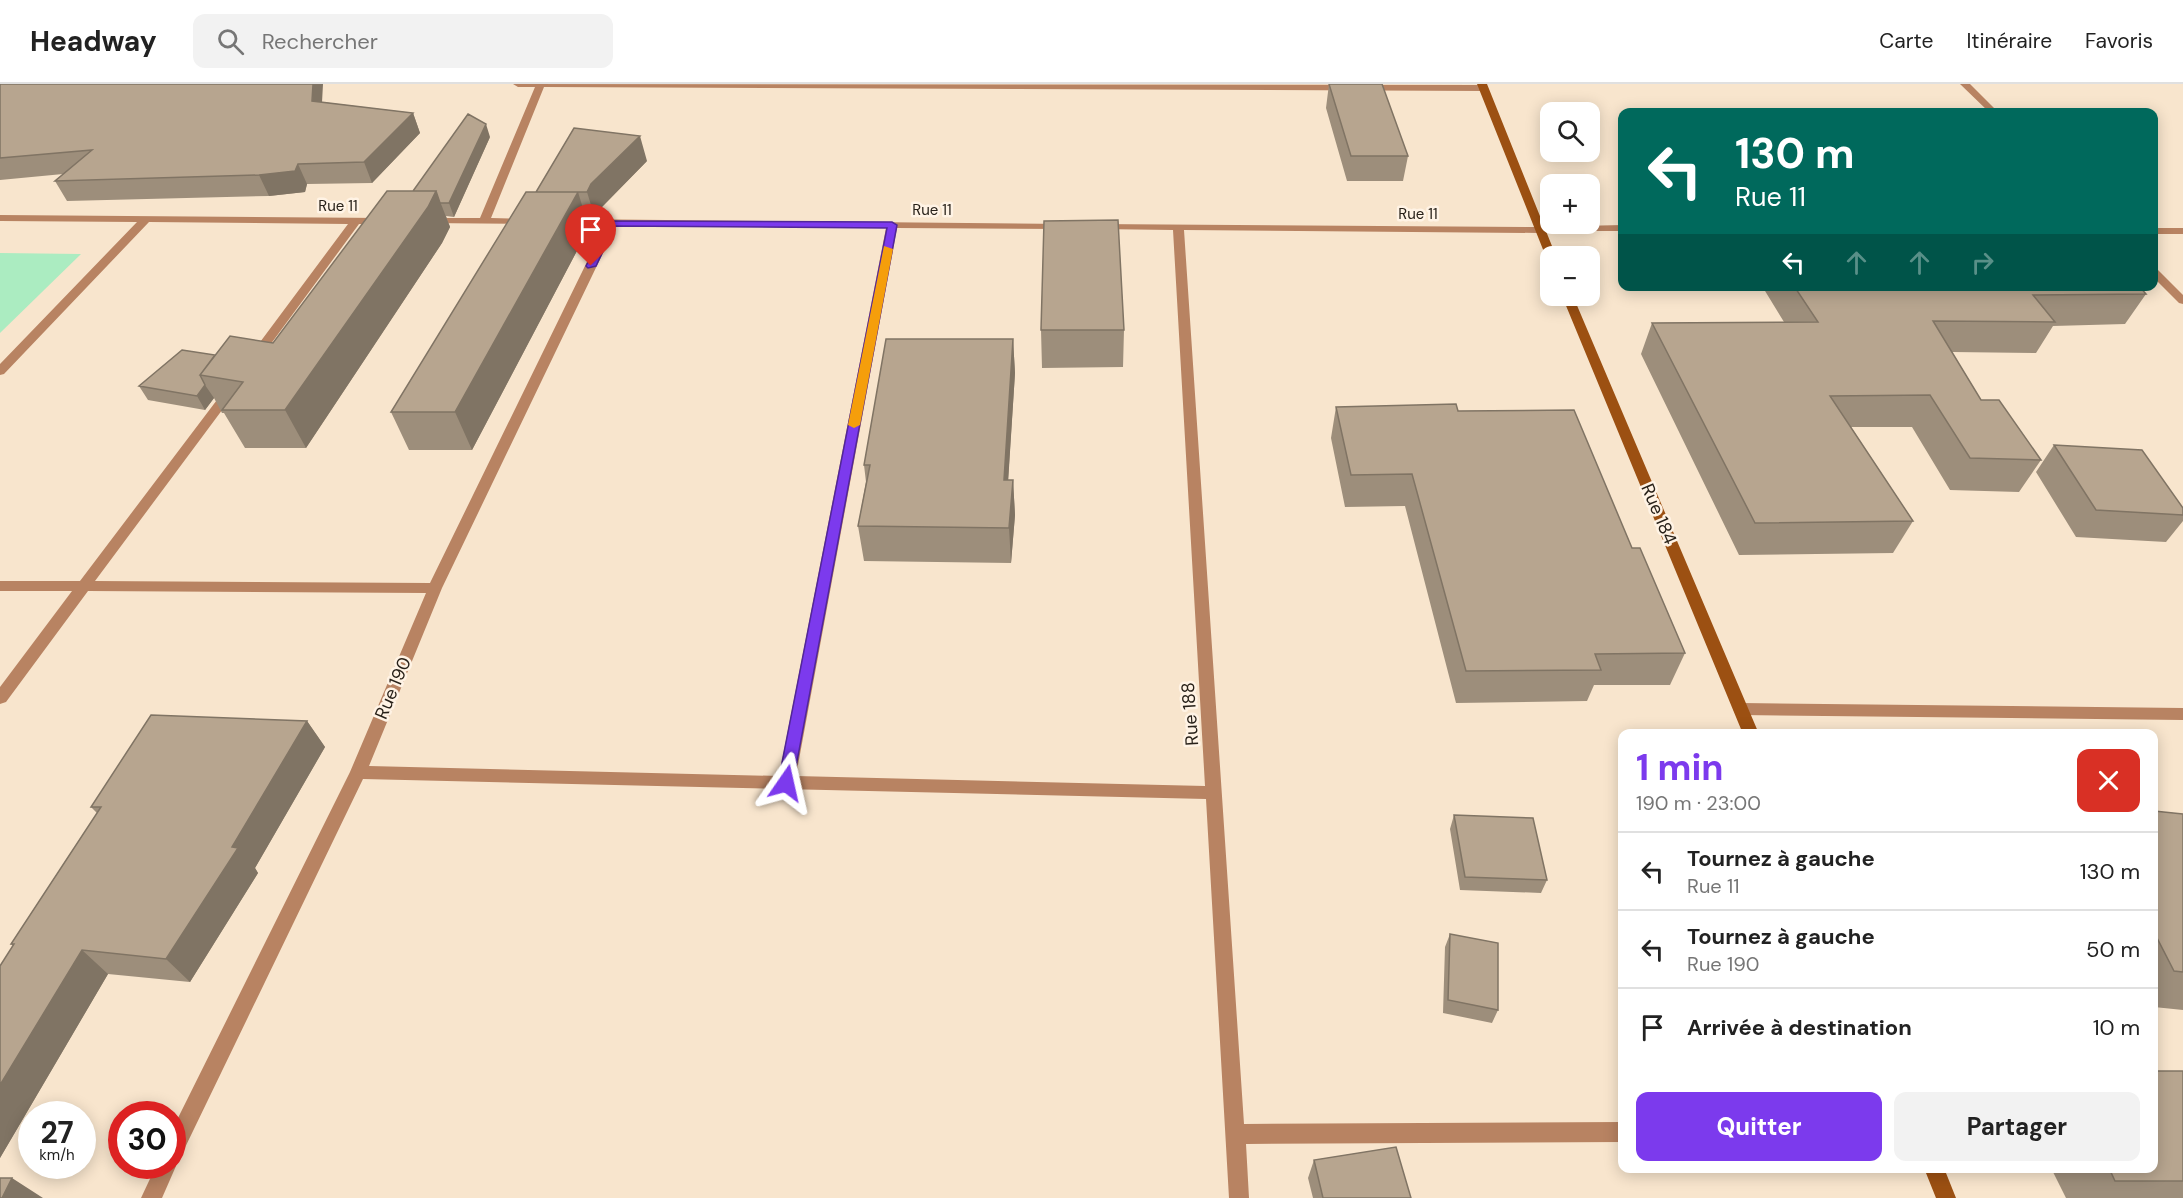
<!DOCTYPE html>
<html lang="fr">
<head>
<meta charset="utf-8">
<style>
	:root { --surface:#fff; --page:#f2f2f2; --text:#222; --muted:#767676; --line:#e0e0e0; --accent:#7c3aed }
	body { margin:0; font-family:"DM Sans",sans-serif; background:var(--page); color:var(--text); height:100vh; display:flex; flex-direction:column; font-size:22px; white-space:nowrap }
	* { box-sizing:border-box; margin:0 }
	p { font-size:20px; color:var(--muted) }
	.icon { flex:none; width:33px; height:33px; fill:none; stroke:currentColor; stroke-width:2; stroke-linecap:round; stroke-linejoin:round }
	.map { position:relative; flex:1; overflow:hidden }
	.details { position:absolute; left:1618px; top:645px; width:540px; height:444px; display:flex; flex-direction:column; background:var(--surface); border-radius:12px; box-shadow:0 3px 15px #0003 }
	.details>* { flex:none }
	.top-card { position:absolute; left:1618px; top:24px; width:540px; height:183px; border-radius:12px; box-shadow:0 3px 15px #0003; background:#00695c; color:#fff; overflow:hidden }
	.controls { position:absolute; left:1540px; top:18px; display:grid; gap:12px }
	.controls a { display:grid; place-items:center; width:60px; height:60px; border-radius:12px; background:var(--surface); box-shadow:0 3px 15px #0003; font-size:30px }
	.speed { position:absolute; left:18px; top:1017px; display:flex; gap:12px; font-size:30px; font-weight:700; text-align:center }
	.speed>* { display:grid; place-content:center; width:78px; height:78px; border-radius:50%; background:var(--surface); box-shadow:0 3px 15px #0003; line-height:1 }
	.speed small { font-size:15px; font-weight:400 }
	.speed .limit { border:9px solid #d22; background:#fff; color:#111 }
	.pin { position:absolute; display:grid; place-items:center; width:51px; height:51px; color:#fff; margin:-62px -26px; border-radius:50% 50% 50% 0; rotate:-45deg; box-shadow:0 0 6px #0007 }
	.pin .icon { rotate:45deg }
	.me { position:absolute; width:66px; margin:-33px; rotate:11deg; stroke-linejoin:round; filter:drop-shadow(0 0 4px #0008) }
	.turn { display:flex; align-items:center; gap:21px; height:126px; padding:0 18px; font-size:27px }
	.turn .icon { width:78px; height:78px; stroke-width:2.5 }
	.turn b { display:block; font-size:42px; line-height:51px }
	.lanes { display:flex; align-items:center; height:57px; padding:0 18px; background:#0003; justify-content:center; gap:30px; direction:ltr }
	.lanes .off { opacity:.35 }
	.round { display:grid; place-items:center; flex:none; width:63px; height:63px; border-radius:12px; background:var(--page) }
	.head { display:flex; align-items:center; justify-content:space-between; height:102px; padding:0 18px }
	h1 { font-size:36px; font-weight:700; line-height:45px; color:var(--accent) }
	.action { display:flex; gap:12px; margin-top:auto; padding:12px 18px }
	.action a { flex:1; height:69px; border-radius:12px; background:var(--accent); color:#fff; font-size:24px; font-weight:700; line-height:69px; text-align:center }
	.action a+a { background:var(--page); color:var(--text) }
	ul { padding:0; list-style:none }
	li { display:flex; align-items:center; gap:18px; height:78px; padding:0 18px; border-top:2px solid var(--line) }
	li div { flex:1 }
	li b { display:block; font-size:22px }
	li em { font-style:normal }
	header { display:flex; align-items:center; gap:36px; box-sizing:border-box; height:84px; padding:0 30px; background:var(--surface); border-bottom:2px solid var(--line) }
	header strong { font-size:28px }
	nav { display:flex; gap:33px; margin-inline-start:auto; font-size:21px }
	.search { width:420px; height:54px; background:var(--page); display:flex; align-items:center; gap:15px; box-sizing:border-box; padding:0 21px; border-radius:12px; color:var(--muted); font-size:22px }
	.map>svg:first-child { display:block }
</style>
</head>
<body>
<header>
<strong>Headway</strong>
<div class="search"><svg class="icon" aria-label="search" viewBox="0 0 24 24"><circle cx="10" cy="10" r="6"/><path d="M15 15l6 6"/></svg>Rechercher</div>
<nav><a>Carte</a><a>Itinéraire</a><a>Favoris</a></nav>
</header>
<div class="map">
<svg width="2183" height="1114" viewBox="0 0 2183 1114">
	<rect width="100%" height="100%" fill="#f8e5cd"/>
	<!-- green -->
	<path fill="#abecc1" d="M0 169 81 170 0 249Z"/>
	<g fill="none" stroke-linecap="round" stroke-linejoin="round">
		<!-- street -->
		<path fill="#b88362" fill-rule="evenodd" d="M513 0 1483 1 1488 4 1483 7 544 3 491 134 525 135 530 138 529 140 425 139 424 137 429 134H480L535 3H518Z
			M1960 0H1970L1998 28H1989Z
			M0 131 384 134 389 137 384 140H359L259 276 255 277 249 273 348 140 149 138 4 290 0 291V280L137 138 0 137Z
			M567 135 1066 140 1067 142 1062 145 897 144 796 692 1205 702 1173 146 1098 145 1093 142 1094 140 1534 143 1623 141V147H1544L1539 149 1184 146 1244 1040 1623 1038V1058L1246 1060 1249 1114H1229L1206 715 363 695 179 1076 175 1078 176 1082 162 1114H141L156 1082H172V1046L350 688 426 509 88 507 6 618 0 620V603L72 507H0V497H80L226 304 230 303 236 307 234 310 95 497 430 499 605 141 563 140 562 138ZM616 142 886 144 779 692 369 682 442 504Z
			M2154 144H2183V150H2154Z
			M2154 185 2158 186 2183 211V220L2179 219 2154 194Z
			M1741 619 2183 624V636L1741 631 1735 629 1733 625 1735 621Z"/>
		<!-- secondary -->
		<path fill="#9c5012" fill-rule="evenodd" d="M1477 0H1487L1556 172H1551V176L1546 173Z
			M1562 212H1573L1759 650H1743Z
			M1924 1084H1944L1956 1114H1936Z"/>
	</g>
	<!-- wall -->
	<path fill="#9d8e7b" d="M0 0 322 18 413 29 420 49 372 99 307 100 305 108 269 112 67 117 55 97 63 90 0 96Z
		M1329 0 1408 72 1403 97H1347L1326 24Z
		M490 53 454 133 446 132 450 143 442 159 306 364H245L224 329H222L214 314 205 326 148 316 139 302 215 271 273 259 413 107Z
		M647 77 599 126 595 134 586 133 589 144 472 366H409L391 328 536 108Z
		M1762 202H2139L2146 210 2125 240 2053 242 2036 269 1952 268 1981 316 2041 376 2019 408 1950 406 1912 343H1851L1913 437 1893 469 1739 471 1641 270 1652 239 1784 238Z
		M1041 246H1124L1123 283 1042 284Z
		M1013 255 1015 289 1008 396H1013L1015 431 1011 479 864 477 858 442 866 398 864 381Z
		M1336 323 1458 327 1632 464 1685 569 1670 601H1594L1587 617 1456 619 1405 422 1345 423 1331 354Z
		M2054 361 2183 424V437L2166 458 2076 453 2036 388Z
		M307 637 325 663 255 784 258 789 190 898 108 890 0 1074V882L13 862 11 860 97 729 91 723Z
		M2154 727 2183 730V926L2154 923Z
		M1454 731 1547 796 1541 809 1460 806 1450 745Z
		M1450 850 1498 926 1492 939 1443 929 1445 863Z
		M2183 987V1114H2066L2051 1084H2154Z
		M1314 1076 1411 1114H1313L1308 1094Z"/>
	<!-- shaded-wall -->
	<path fill="#807464" d="M313 0H323L321 37 312 17Z
		M413 29 420 49 372 99 364 78Z
		M486 40 490 53 454 133 449 119Z
		M640 52 647 77 599 126 595 134 587 108 591 100Z
		M298 80 307 100 305 108 269 112 259 91Z
		M436 107 450 143 442 159 306 364 285 326Z
		M578 108 589 144 472 366 455 328Z
		M1013 255 1015 289 1006 431 1004 396Z
		M205 301 214 314 205 326 197 312Z
		M1013 396 1015 431 1011 479 1009 444Z
		M307 637 325 663 255 784 258 789 190 898 166 875Z
		M82 866 108 890 0 1074V1001Z
		M12 1094 43 1114H2Z"/>
	<!-- building -->
	<path fill="#b7a58f" stroke="#807464" stroke-width="1.5" d="M0 0H313L312 17 413 29 364 78 298 80 295 87 259 91 55 97 92 66 0 74Z
		M1329 0H1382L1408 72H1351Z
		M468 30 486 40 449 119H440L436 107H413Z
		M574 44 640 52 591 100 587 108H536Z
		M387 107H436L428 123 285 326H222L243 298 200 291 230 252 273 259Z
		M526 108H578L455 328H391Z
		M1118 136 1124 246H1041L1044 137Z
		M1794 202H2139L2146 210 2033 211 2055 238 1933 237 1981 316H1999L2041 376 1970 374 1930 311 1830 312 1913 437 1755 439 1652 239 1818 238Z
		M886 255H1013L1004 396H1013L1009 444 858 442 870 381H864Z
		M182 266 215 271 200 291 205 301 197 312 139 302Z
		M1456 320 1458 327 1574 326 1632 464H1640L1685 569 1595 570 1601 586 1466 587 1412 390 1351 391 1336 323Z
		M2054 361 2142 366 2183 424V431L2096 426Z
		M151 631 307 637 232 763 238 764 166 875 82 866 0 1001V882L14 860H11L101 723H91Z
		M2154 727 2183 730V888L2174 887 2154 848Z
		M1454 731 1533 734 1547 796 1465 793Z
		M1450 850 1498 859V926L1448 916Z
		M2154 987H2183V1097H2115L2109 1084H2154Z
		M1396 1063 1411 1114H1323L1314 1076Z
		M0 1094H12L2 1114H0Z"/>
	<!-- route -->
	<path fill="#7c3aed" stroke="#51269a" stroke-width="1.5" d="M609 137 892 138 897 141 793 699 786 705 778 699 887 144 615 142 596 182 588 184 586 182Z"/>
	<!-- slow -->
	<path fill="#f59e0b" d="M884 162 893 165 860 341 854 344 848 341Z"/>
	<g text-anchor="middle" dominant-baseline="central" stroke-width="5" stroke-linejoin="round" paint-order="stroke">
		<!-- far-street labels -->
		<g font-size="15" fill="#282119" stroke="#fff3e5">
			<text x="338" y="122">Rue 11</text>
			<text x="932" y="126">Rue 11</text>
			<text x="1418" y="130">Rue 11</text>
		</g>
		<!-- street labels -->
		<g font-size="18" fill="#282119" stroke="#fff3e5">
			<text transform="translate(1659 430) rotate(67)">Rue 184</text>
			<text transform="translate(393 604) rotate(-67)">Rue 190</text>
			<text transform="translate(1190 630) rotate(-94)">Rue 188</text>
		</g>
	</g>
</svg>
<div class="controls">
<a><svg class="icon" aria-label="search" viewBox="0 0 24 24"><circle cx="10" cy="10" r="6"/><path d="M15 15l6 6"/></svg></a>
<a>+</a>
<a>−</a>
</div>
<div class="speed"><div>27<small>km/h</small></div><div class="limit">30</div></div>
<div class="pin" style="left:591px;top:182px;background:#d93025"><svg class="icon" aria-label="arrive" viewBox="0 0 24 24"><path d="M6 21V4h12l-3 4 3 4H6"/></svg></div>
<svg class="me" style="left:786px;top:699px" viewBox="-20 -20 40 40"><path d="M0-17L14 15 0 8-14 15z" fill="#7c3aed" stroke="#fff" stroke-width="4"/></svg>
<div class="top-card">
<div class="turn"><svg class="icon" aria-label="left" viewBox="0 0 24 24"><path d="M17 20v-9H6M10 6l-5 5 5 5"/></svg><div><b>130 m</b>Rue 11</div></div>
<div class="lanes"><svg class="icon" aria-label="left" viewBox="0 0 24 24"><path d="M17 20v-9H6M10 6l-5 5 5 5"/></svg><svg class="icon off" aria-label="ahead" viewBox="0 0 24 24"><path d="M12 20V5M6 11l6-6 6 6"/></svg><svg class="icon off" aria-label="ahead" viewBox="0 0 24 24"><path d="M12 20V5M6 11l6-6 6 6"/></svg><svg class="icon off" aria-label="right" viewBox="0 0 24 24"><path d="M7 20v-9h11M14 6l5 5-5 5"/></svg></div>
</div>
<section class="details">
<div class="head"><div><h1>1 min</h1><p>190 m · 23:00</p></div><a class="round" style="background:#d93025;color:#fff"><svg class="icon" aria-label="close" viewBox="0 0 24 24"><path d="M6 6l12 12M18 6L6 18"/></svg></a></div>
<ul>
<li><svg class="icon" aria-label="left" viewBox="0 0 24 24"><path d="M17 20v-9H6M10 6l-5 5 5 5"/></svg><div><b>Tournez à gauche</b><p>Rue 11</p></div><em>130 m</em></li>
<li><svg class="icon" aria-label="left" viewBox="0 0 24 24"><path d="M17 20v-9H6M10 6l-5 5 5 5"/></svg><div><b>Tournez à gauche</b><p>Rue 190</p></div><em>50 m</em></li>
<li><svg class="icon" aria-label="arrive" viewBox="0 0 24 24"><path d="M6 21V4h12l-3 4 3 4H6"/></svg><div><b>Arrivée à destination</b></div><em>10 m</em></li>
</ul>
<div class="action"><a>Quitter</a><a>Partager</a></div>
</section>
</div>
</body>
</html>
